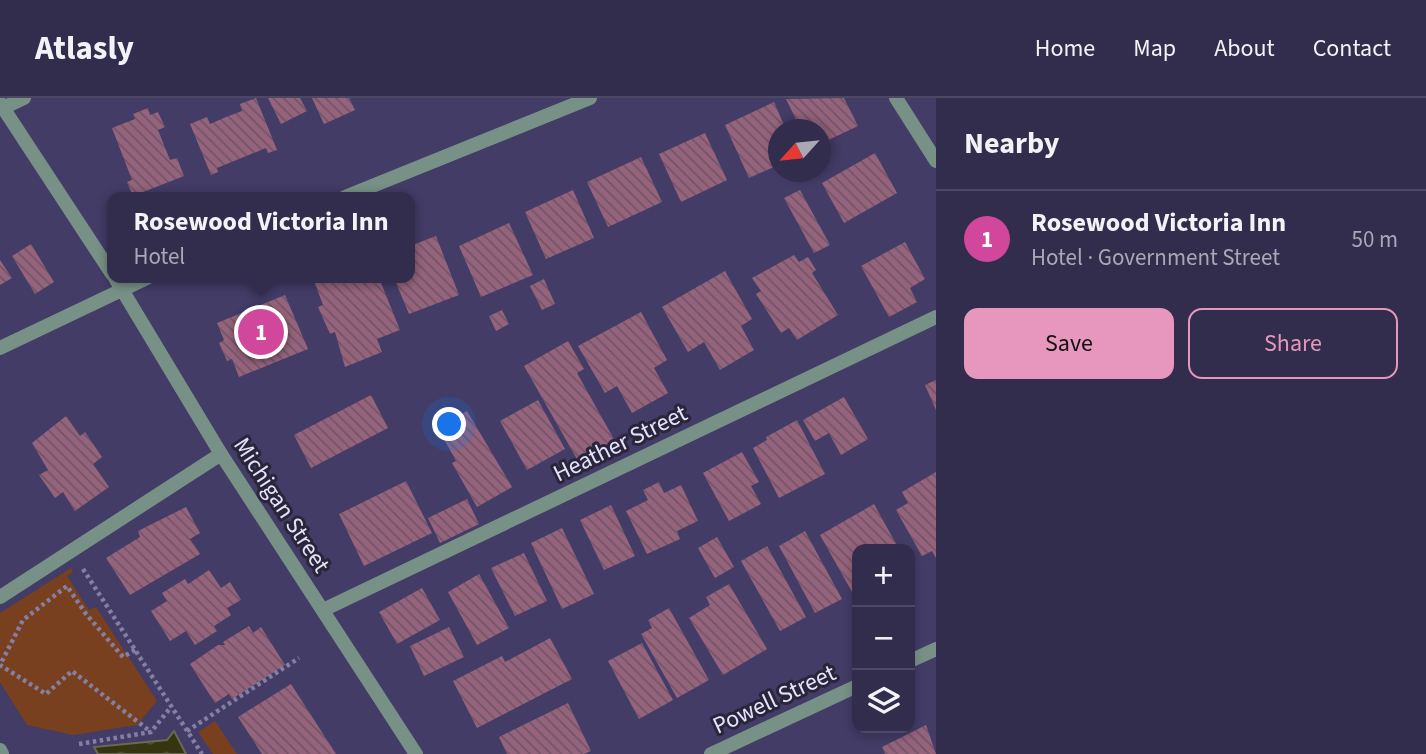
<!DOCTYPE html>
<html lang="en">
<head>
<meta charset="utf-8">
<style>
	body { margin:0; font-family:"Source Sans 3",sans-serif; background:#3d3957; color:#f1f3f6 }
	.controls { position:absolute; right:21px; bottom:21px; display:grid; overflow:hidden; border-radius:14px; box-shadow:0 4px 10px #0003 }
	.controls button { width:63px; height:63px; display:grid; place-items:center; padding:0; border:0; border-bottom:2px solid #4d4965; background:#322d4d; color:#f1f3f6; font:35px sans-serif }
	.compass { position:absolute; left:768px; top:21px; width:63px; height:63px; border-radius:50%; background:#322d4d; box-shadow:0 4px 10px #0003; rotate:243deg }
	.you { position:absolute; left:450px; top:327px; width:24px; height:24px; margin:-18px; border:5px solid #fff; border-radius:50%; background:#1a73e8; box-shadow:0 0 0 10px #1a73e833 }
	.badge { display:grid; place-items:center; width:46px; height:46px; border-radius:50%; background:#e797bd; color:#fff; font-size:23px; font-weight:700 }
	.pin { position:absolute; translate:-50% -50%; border:4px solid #fff; box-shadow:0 2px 7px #0006 }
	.popup { position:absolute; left:107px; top:94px; width:308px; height:91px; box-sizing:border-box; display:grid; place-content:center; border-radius:14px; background:#322d4d; filter:drop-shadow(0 2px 5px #0005); font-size:23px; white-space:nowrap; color:#a8a8b6 }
	.popup b { font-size:26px; color:#f1f3f6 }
	.popup::after { content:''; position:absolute; left:50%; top:100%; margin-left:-14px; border:14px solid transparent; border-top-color:#322d4d }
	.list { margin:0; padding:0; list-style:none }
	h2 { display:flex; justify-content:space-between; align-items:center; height:91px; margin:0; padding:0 28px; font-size:30px }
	h2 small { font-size:23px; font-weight:400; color:#a8a8b6 }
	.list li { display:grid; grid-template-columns:46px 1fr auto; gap:21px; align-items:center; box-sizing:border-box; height:98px; padding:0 28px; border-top:2px solid #4d4965 }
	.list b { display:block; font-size:26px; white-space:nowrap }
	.list p { margin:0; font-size:23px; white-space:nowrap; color:#a8a8b6 }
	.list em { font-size:23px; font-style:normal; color:#a8a8b6 }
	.actions { display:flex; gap:14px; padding:21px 28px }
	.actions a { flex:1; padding:16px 0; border:2px solid #e797bd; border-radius:14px; text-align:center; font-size:24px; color:#e797bd }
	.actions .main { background:#e797bd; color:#111 }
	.icon { flex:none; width:38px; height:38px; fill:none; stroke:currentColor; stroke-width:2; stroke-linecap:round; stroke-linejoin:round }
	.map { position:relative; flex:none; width:936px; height:656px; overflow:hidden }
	header { display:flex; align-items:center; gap:42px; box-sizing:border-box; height:98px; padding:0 35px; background:#322d4d; border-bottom:2px solid #4d4965 }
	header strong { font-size:33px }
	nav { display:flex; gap:38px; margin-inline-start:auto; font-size:24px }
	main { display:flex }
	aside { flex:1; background:#322d4d }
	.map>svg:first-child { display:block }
	.garden { fill:#78401f }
	.water { fill:url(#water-ripples); stroke:#6a6957; stroke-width:2 }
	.building { fill:url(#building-back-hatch) }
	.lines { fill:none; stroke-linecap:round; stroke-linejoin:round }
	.path { stroke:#8480a4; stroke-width:4.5; stroke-dasharray:3.5 3.5; stroke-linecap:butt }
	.service { stroke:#779186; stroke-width:14 }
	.minor { stroke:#779186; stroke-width:14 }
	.tertiary { stroke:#779186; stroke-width:14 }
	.labels { text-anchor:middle; stroke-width:6; stroke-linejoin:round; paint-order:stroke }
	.street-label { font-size:24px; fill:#e4e2fd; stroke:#29263a }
</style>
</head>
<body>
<header>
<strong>Atlasly</strong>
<nav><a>Home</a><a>Map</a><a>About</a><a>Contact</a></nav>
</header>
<main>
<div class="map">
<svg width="936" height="656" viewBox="0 0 936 656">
	<defs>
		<pattern id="water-ripples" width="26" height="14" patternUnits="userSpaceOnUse" patternTransform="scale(1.75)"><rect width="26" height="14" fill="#353510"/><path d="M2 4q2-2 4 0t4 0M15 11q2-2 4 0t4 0" fill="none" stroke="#525234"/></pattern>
		<pattern id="building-back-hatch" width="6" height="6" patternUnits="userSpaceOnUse" patternTransform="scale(1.75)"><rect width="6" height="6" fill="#96637c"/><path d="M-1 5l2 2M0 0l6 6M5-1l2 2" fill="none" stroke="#715566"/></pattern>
	</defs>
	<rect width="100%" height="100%" fill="#423c67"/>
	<g class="garden">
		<polygon points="71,470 73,474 67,478 89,512 96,509 157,603 137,627 73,637 27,627 0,584 0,515"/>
		<polygon points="215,623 237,656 213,656 198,634"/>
	</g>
	<polygon class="water" points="174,633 186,656 98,656 94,649 167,642"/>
	<g class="building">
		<polygon points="256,0 277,52 268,55 266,50 217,70 218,74 211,77 190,26 207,19 210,26 226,19 242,13 240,6"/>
		<polygon points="268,0 300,0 307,13 281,26"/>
		<polygon points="312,0 349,0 355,12 324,26"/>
		<polygon points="844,0 858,28 820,46 820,32 801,32 786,1"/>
		<polygon points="774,4 786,32 778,32 778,67 749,80 725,27"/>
		<polygon points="148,10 150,17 158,14 165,29 158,32 170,62 177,60 184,78 133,98 127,84 132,82 112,30 135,21 133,16"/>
		<polygon points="705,35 727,82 681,104 659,56"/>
		<polygon points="875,55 897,95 844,125 822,85"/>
		<polygon points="641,59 662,104 608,129 587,84"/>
		<polygon points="573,92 594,140 546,161 525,114"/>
		<polygon points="800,92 830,147 814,155 784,100"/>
		<polygon points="509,125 533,177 481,199 459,148"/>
		<polygon points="436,138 459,197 409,216 394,180 410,180 410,148"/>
		<polygon points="905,144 925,181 910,190 917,204 889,219 861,168"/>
		<polygon points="31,146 54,184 35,196 12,158"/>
		<polygon points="794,157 799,164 808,159 816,172 812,175 838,217 797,242 789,230 781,235 756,196 761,193 752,180"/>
		<polygon points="0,162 12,180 0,187"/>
		<polygon points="725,173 752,221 741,228 754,252 720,272 704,244 688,254 662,209"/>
		<polygon points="313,180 379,180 400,232 377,241 382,254 345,269 335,234 330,236 318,209 323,207"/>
		<polygon points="544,181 555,206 542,212 530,188"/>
		<polygon points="285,197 308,251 239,279 232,261 227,263 219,245 224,242 217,225"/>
		<polygon points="502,212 509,226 496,233 489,218"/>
		<polygon points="641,214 667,262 654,270 668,295 632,315 617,288 605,295 578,248"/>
		<polygon points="568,243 584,271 577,275 615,343 578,363 524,268"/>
		<polygon points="936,282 936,312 925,287"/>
		<polygon points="371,297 388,330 311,370 294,337"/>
		<polygon points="844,299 868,341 841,357 829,335 815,343 803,322"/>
		<polygon points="538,302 565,351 527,372 500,323"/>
		<polygon points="467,313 512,389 477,409 452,365 456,363 438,330"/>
		<polygon points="66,318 80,338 85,334 102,359 93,366 109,389 75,413 63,394 55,400 39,377 48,372 32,345"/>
		<polygon points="797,322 825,376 779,400 753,350 767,342 766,339"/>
		<polygon points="742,354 759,384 751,388 761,406 729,423 703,375"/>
		<polygon points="936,374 936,460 932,453 922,458 896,412 908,405 902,394"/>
		<polygon points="406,383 432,435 364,468 339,416"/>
		<polygon points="659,384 664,395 681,387 698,423 677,433 680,441 647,456 626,413 648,402 643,392"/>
		<polygon points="467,401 479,426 440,445 428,420"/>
		<polygon points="874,406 899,451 857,451 857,491 852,494 820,437"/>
		<polygon points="611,407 635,458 604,472 580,422"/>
		<polygon points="186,409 200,435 190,441 200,456 130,497 106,460 140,439 138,433"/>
		<polygon points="562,430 594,496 562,511 531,445"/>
		<polygon points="805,433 842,501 815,515 779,448"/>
		<polygon points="717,439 734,469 715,480 698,450"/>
		<polygon points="767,448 806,519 780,533 741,463"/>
		<polygon points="524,455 547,503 515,518 491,470"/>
		<polygon points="209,472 221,490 230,484 241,502 227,510 231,517 214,528 217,533 195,547 186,533 170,543 151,513 167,503 162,495 185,481 188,486"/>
		<polygon points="479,476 509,530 477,547 448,494"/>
		<polygon points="729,486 767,551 723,577 689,520 710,507 706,499"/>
		<polygon points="422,490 440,522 397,546 379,514"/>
		<polygon points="669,510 709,582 677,600 641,536 652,530 648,522"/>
		<polygon points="249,528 253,535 261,529 285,567 232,601 229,596 215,605 190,566 218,547 225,547 223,544"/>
		<polygon points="449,529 464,559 424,578 410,548"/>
		<polygon points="550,540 572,581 477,630 453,583 502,558 505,564"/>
		<polygon points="642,545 673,602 639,621 608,563"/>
		<polygon points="291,586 336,656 262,656 238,619"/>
		<polygon points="568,605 591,653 584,656 507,656 499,639"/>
		<polygon points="926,627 936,656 885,656 882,649"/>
	</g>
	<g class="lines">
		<g class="path">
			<polyline points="83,471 202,656"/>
			<polyline points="135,552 123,559 86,516 67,488 23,522 0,567 46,596 72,573 151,634"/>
			<polyline points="187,633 299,560"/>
			<polyline points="79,646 151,634 171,609"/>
		</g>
		<g class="service">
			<polyline points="0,499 221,356"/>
			<polyline points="0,652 2,656"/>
		</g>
		<g class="minor">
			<polyline points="896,0 936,63"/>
			<polyline points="0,5 112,176"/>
			<polyline points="3,10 24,0"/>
			<polyline points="115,180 221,356 416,656"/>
			<polyline points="323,512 936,219"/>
			<polyline points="910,563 936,551"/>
			<polyline points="711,656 857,588"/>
		</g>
		<g class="tertiary">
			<polyline points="345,99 590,0"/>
			<polyline points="0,250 147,180"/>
		</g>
	</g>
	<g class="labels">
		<g class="street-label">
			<text transform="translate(620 345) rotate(-26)" y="8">Heather Street</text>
			<text transform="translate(282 407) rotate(57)" y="8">Michigan Street</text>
			<text transform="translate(774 601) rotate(-25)" y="8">Powell Street</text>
		</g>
	</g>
</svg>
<div class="controls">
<button>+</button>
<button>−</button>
<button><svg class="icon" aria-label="layers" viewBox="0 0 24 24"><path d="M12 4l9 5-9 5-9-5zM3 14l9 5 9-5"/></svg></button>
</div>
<svg class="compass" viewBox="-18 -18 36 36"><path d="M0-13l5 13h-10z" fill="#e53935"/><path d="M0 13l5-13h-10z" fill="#a8a8b6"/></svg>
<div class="you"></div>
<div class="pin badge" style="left:261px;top:234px;background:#d1479c">1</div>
<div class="popup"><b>Rosewood Victoria Inn</b>Hotel</div>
</div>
<aside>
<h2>Nearby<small></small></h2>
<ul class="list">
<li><span class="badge" style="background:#d1479c">1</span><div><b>Rosewood Victoria Inn</b><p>Hotel · Government Street</p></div><em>50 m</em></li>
</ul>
<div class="actions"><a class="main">Save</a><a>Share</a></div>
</aside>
</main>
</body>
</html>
